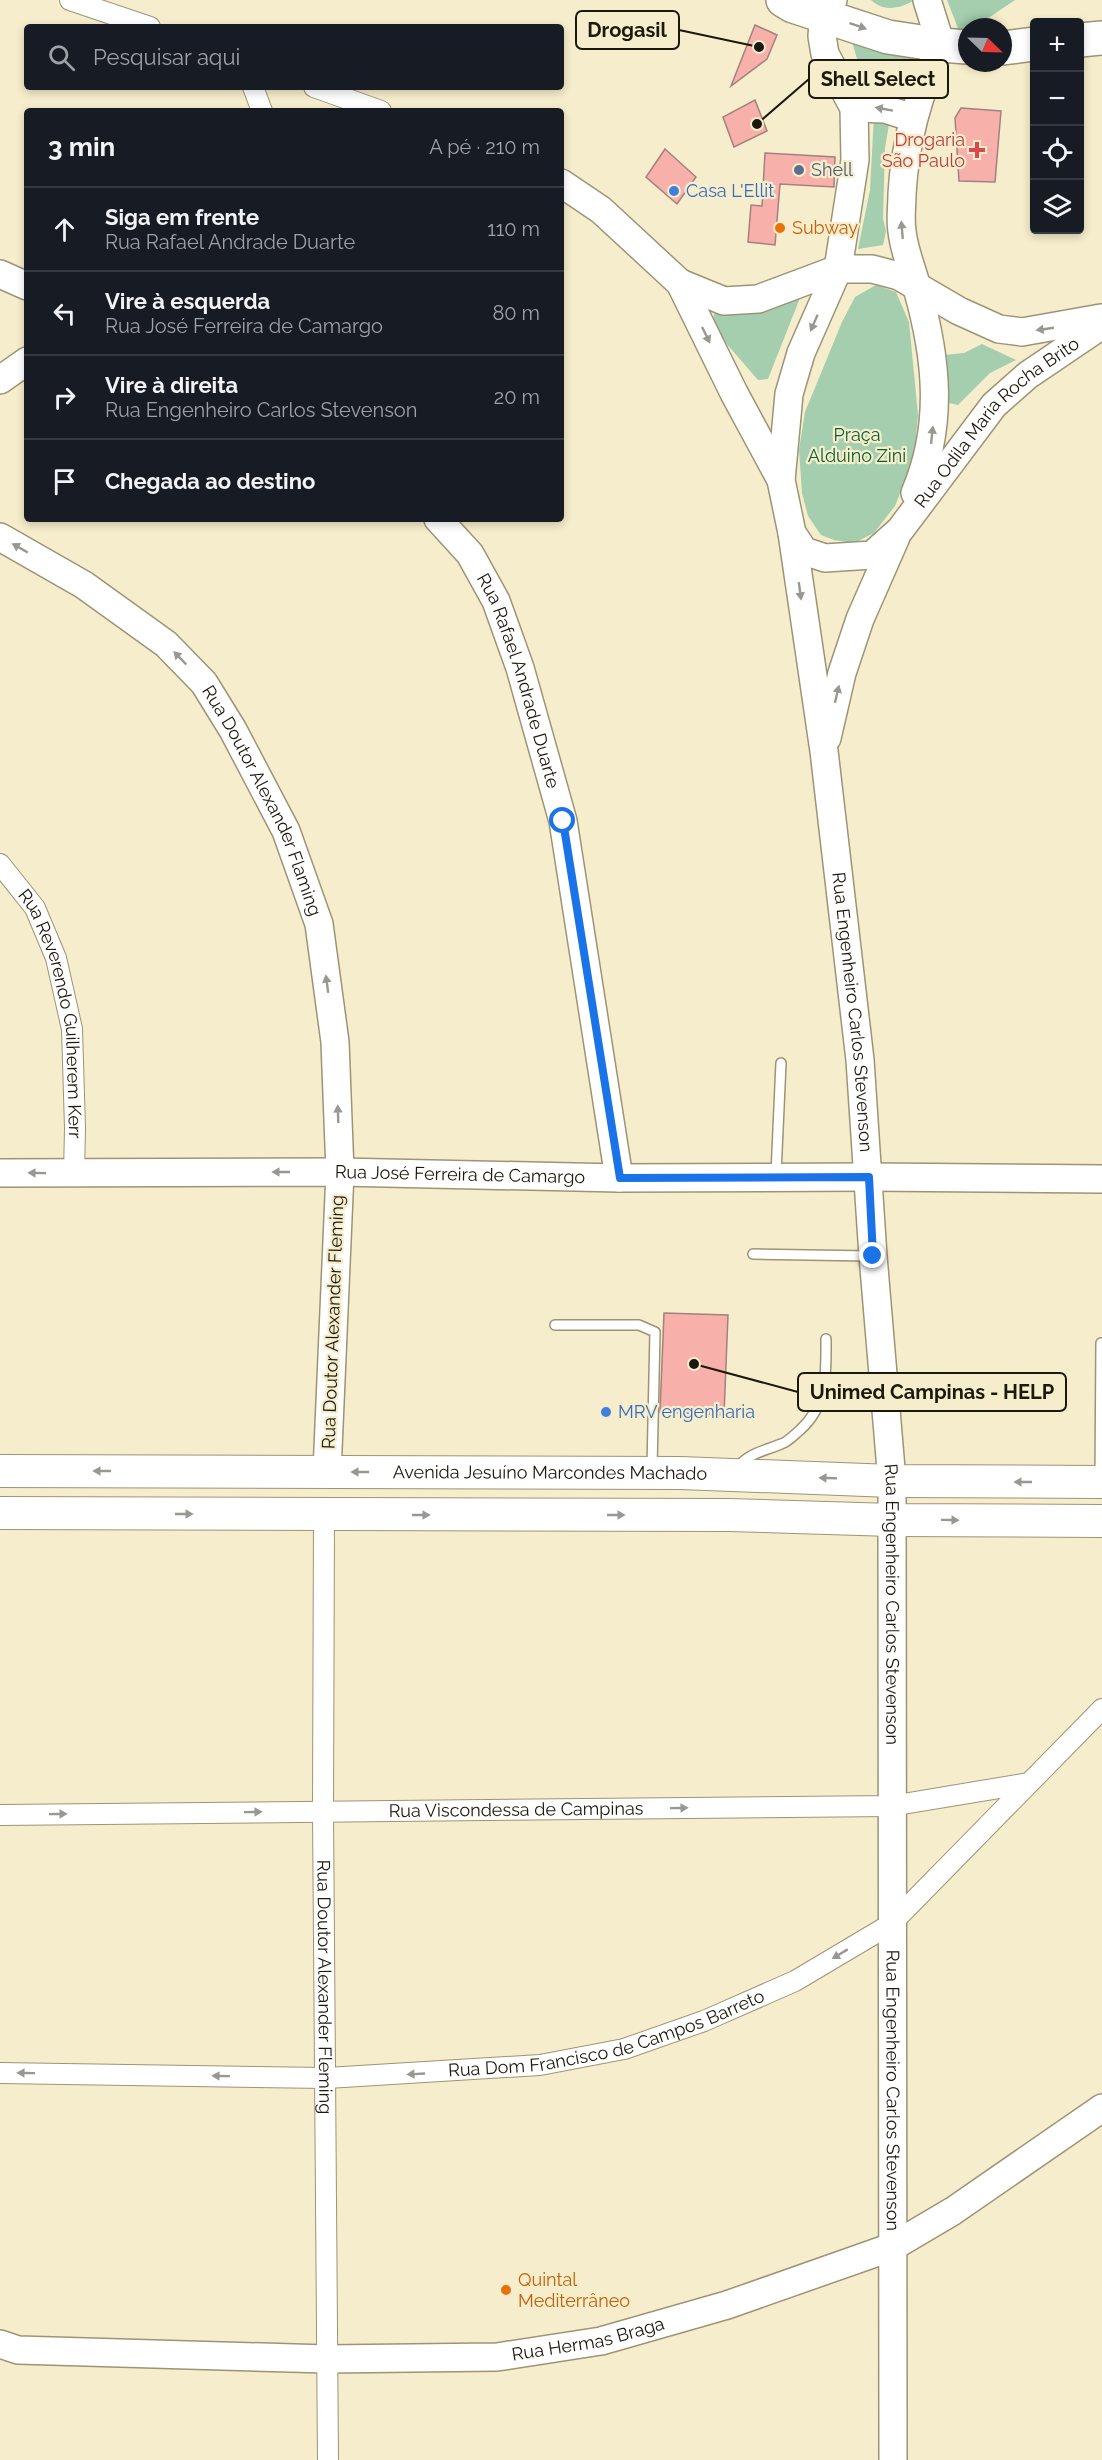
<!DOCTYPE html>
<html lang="pt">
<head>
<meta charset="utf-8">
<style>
	body { margin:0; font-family:Raleway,sans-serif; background:#20242c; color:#f1f3f6 }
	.controls { position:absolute; right:18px; top:18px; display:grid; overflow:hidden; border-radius:6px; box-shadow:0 3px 9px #0003 }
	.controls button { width:54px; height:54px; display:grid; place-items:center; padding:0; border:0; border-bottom:2px solid #363941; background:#171b24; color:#f1f3f6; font:30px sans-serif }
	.compass { position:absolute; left:958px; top:18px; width:54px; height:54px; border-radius:50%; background:#171b24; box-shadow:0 3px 9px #0003; rotate:113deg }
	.stop { position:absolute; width:18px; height:18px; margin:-14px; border:4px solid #1a73e8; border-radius:50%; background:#fff }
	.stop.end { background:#1a73e8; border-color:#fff; box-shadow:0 2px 6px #0008 }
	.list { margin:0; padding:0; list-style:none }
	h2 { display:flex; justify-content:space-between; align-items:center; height:78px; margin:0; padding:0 24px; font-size:26px }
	h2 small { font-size:20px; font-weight:400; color:#9ea1a6 }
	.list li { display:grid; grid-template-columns:39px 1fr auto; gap:18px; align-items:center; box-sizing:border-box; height:84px; padding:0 24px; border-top:2px solid #363941 }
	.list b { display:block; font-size:22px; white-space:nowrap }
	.list p { margin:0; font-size:20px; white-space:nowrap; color:#9ea1a6 }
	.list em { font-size:20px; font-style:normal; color:#9ea1a6 }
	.icon { flex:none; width:33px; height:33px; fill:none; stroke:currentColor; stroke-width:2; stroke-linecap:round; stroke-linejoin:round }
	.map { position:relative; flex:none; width:1102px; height:2460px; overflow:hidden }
	.search { position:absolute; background:#171b24; box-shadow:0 3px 9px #0003; left:24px; top:24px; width:540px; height:66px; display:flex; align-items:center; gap:15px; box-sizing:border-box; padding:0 21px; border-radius:6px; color:#9ea1a6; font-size:22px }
	.panel { position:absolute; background:#171b24; box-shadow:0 3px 9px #0003; left:24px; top:108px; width:540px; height:414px; border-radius:6px }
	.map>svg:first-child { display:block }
	.green { fill:#a4ceae }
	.building { fill:#f7b1aa; stroke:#a4817d; stroke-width:1.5 }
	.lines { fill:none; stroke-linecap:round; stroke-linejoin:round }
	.lane-casing { stroke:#9d9476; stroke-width:12 }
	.street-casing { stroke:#9d9476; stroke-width:22 }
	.secondary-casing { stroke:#9d9476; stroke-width:30 }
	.primary-casing { stroke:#9d9476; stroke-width:34 }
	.highway-casing { stroke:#9d9476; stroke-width:36 }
	.lane { stroke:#fff; stroke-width:9 }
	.street { stroke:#fff; stroke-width:20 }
	.secondary { stroke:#fff; stroke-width:27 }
	.primary { stroke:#fff; stroke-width:32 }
	.highway { stroke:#fff; stroke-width:33 }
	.oneway { fill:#989792 }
	.route { stroke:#1a73e8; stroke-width:8 }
	.health-dot { fill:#e0444e; stroke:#f6edcc; stroke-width:2 }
	.service-dot { fill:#5c6f8a; stroke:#f6edcc; stroke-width:2 }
	.shop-dot { fill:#3f7fe0; stroke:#f6edcc; stroke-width:2 }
	.food-dot { fill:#e8710a; stroke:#f6edcc; stroke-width:2 }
	.labels { text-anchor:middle; stroke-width:4.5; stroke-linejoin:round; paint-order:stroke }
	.health-label { font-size:18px; fill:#be3a42; stroke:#f6edcc; text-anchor:end }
	.service-label { font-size:18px; fill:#4e5e75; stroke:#f6edcc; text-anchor:start }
	.shop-label { font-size:18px; fill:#366cbe; stroke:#f6edcc; text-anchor:start }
	.food-label { font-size:18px; fill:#c56008; stroke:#f6edcc; text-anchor:start }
	.street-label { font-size:18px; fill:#1b180c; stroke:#f6edcc }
	.park-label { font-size:18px; fill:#0c6032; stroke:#f6edcc }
	.leader { fill:none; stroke:#1b180c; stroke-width:2 }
	.callout-dot { fill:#1b180c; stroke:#f6edcc; stroke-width:2 }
	.callout { fill:#f6edcc; stroke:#1b180c; stroke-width:2 }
	.callout-label { font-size:20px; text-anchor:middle; font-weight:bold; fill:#1b180c }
</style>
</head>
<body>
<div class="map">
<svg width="1102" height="2460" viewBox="0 0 1102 2460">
	<rect width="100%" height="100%" fill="#f6edcc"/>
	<g class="green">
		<path d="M871 0H915C900 8 885 13 871 0Z"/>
		<polygon points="947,0 1015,0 975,27 967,27 967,32 961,36"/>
		<polygon points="852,42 923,59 892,106 885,148 883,218 886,231 883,245 858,249 870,190 874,115"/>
		<polygon points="876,285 896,292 909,322 918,415 914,458 895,506 874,533 854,543 834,540 821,535 808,516 802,493 799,450 805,412 842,322 855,297"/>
		<polygon points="797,289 800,298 768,379 758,380 718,334 712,324 714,314 749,311"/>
		<polygon points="982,344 1016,360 990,373 958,405 949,403 944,394 944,355 964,353"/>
	</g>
	<g class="building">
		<polygon points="755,25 777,35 767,59 731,86"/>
		<polygon points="755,100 767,131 734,147 723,117"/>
		<polygon points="961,108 1001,111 995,182 959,181 955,118"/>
		<polygon points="665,149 696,177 677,204 646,177"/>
		<polygon points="765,153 835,157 834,187 780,184 775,245 748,242 751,205 762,206"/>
		<polygon points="664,1313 728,1315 724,1415 660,1412"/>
	</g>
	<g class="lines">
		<g class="lane-casing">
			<g id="lane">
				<polyline points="776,1174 781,1063"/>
				<polyline points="753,1254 870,1256"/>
				<polyline points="555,1325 639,1325 655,1332 652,1468"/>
				<path d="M736 1468C753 1451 762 1452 781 1444 788 1442 794 1435 800 1430 828 1405 826 1374 826 1339"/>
				<polyline points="1100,1479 1101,1343"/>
			</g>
		</g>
		<g class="street-casing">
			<g id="street">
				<polyline points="70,0 150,27"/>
				<polyline points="253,87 262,111"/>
				<polyline points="314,87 381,111"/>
				<path id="s1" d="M0 864 35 908 56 958 72 1029 75 1128 74 1174"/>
				<path id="s2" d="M324 1515 323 1812 328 2460"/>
				<path id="s3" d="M0 1815 891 1806 1029 1783"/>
				<path id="s4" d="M0 2073 327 2078 540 2065 624 2049 704 2021 795 1981 891 1924 1102 1709"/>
			</g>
		</g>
		<g class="secondary-casing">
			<g id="secondary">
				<path id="s5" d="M833 0 824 14 822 36 825 54 854 108 855 160 838 269 801 353 789 394 781 480 792 533 804 551 825 558 872 555 900 530 994 405 1028 375 1102 325"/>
				<polyline points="854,108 885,109 913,118"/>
				<polyline points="561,183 601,210 680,283 734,393 781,480"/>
				<polyline points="0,274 27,286"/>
				<polyline points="680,283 724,301 758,299 838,269 872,269 899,276 959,311 999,329 1022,332 1101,318"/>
				<polyline points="0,380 27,361"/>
				<path d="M915 493C944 425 937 358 917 288 912 268 904 251 902 231 900 219 902 206 902 194 905 141 918 93 941 45L927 0"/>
				<path id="s6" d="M438 519 470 554 496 601 520 668 563 821 619 1178"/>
				<path id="s7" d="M792 533 824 751 860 1060 873 1256 892 1481 893 2460"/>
				<path id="s8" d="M0 537 84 585 166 644 204 683 233 730 286 831 319 924 335 1042 340 1172 327 1472"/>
				<polyline points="827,738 842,673 860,619 896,537"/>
				<path id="s9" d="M0 1173 340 1172 619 1178 869 1177 1102 1179"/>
				<path id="s10" d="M0 2344 18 2350 327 2359 497 2357 601 2341 727 2305 892 2247 953 2211 1102 2108"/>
			</g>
		</g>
		<g class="primary-casing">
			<g id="primary">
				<path id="s11" d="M0 1471 680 1473 892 1481 1102 1482"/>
				<polyline points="0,1513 729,1515 892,1520 1102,1521"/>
			</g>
		</g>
		<g class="highway-casing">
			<g id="highway">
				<polyline points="783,0 793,6 888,37 941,45 967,47"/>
				<polyline points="1080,40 1102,38"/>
				<polyline points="1003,48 1034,44"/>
			</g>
		</g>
		<use href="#lane" class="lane"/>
		<use href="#street" class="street"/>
		<use href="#secondary" class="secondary"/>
		<use href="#primary" class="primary"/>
		<use href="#highway" class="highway"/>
	</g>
	<defs><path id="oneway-solid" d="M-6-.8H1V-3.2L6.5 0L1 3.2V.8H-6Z" transform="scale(1.5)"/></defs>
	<g class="oneway">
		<use href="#oneway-solid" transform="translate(858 26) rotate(19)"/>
		<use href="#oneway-solid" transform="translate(884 109) rotate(-170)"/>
		<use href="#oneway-solid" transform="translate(902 230) rotate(-95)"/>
		<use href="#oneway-solid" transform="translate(814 323) rotate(114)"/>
		<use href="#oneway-solid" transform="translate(1045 329) rotate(172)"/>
		<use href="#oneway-solid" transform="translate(706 335) rotate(64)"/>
		<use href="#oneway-solid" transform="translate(932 435) rotate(-84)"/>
		<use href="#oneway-solid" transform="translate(20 548) rotate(-150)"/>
		<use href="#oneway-solid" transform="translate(800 591) rotate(82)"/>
		<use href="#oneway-solid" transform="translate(180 658) rotate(-134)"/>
		<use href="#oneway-solid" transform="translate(837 694) rotate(-77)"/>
		<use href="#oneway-solid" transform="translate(327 984) rotate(-98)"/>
		<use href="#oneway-solid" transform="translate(338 1114) rotate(-92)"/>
		<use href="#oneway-solid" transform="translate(281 1172) rotate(180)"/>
		<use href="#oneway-solid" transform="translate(37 1173) rotate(-179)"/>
		<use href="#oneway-solid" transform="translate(102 1471) rotate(-180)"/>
		<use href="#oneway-solid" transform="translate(360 1472) rotate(-180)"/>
		<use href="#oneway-solid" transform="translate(828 1478) rotate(-178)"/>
		<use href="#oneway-solid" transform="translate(1023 1482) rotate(-180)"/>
		<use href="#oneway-solid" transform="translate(184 1514)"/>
		<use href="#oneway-solid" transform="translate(421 1515)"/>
		<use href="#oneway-solid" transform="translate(616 1515)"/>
		<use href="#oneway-solid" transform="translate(950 1520) rotate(1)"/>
		<use href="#oneway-solid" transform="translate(679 1808) rotate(-1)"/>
		<use href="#oneway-solid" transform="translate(253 1812) rotate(-1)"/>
		<use href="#oneway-solid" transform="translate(58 1814) rotate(-1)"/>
		<use href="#oneway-solid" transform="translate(840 1954) rotate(149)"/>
		<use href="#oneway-solid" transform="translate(26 2073) rotate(-179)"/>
		<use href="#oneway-solid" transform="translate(416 2074) rotate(177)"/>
		<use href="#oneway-solid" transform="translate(221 2076) rotate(-179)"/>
	</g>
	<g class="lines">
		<polyline class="route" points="563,821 620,1178 869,1177 873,1256"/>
	</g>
	<path class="health-dot" d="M974 141h6v6h6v6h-6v6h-6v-6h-6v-6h6z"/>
	<circle class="service-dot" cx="799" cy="170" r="6"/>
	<g class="shop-dot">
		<circle cx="674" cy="191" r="6"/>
		<circle cx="606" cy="1412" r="6"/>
	</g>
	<g class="food-dot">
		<circle cx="780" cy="228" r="6"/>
		<circle cx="506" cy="2290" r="6"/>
	</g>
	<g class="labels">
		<g class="health-label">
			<text x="965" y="146">Drogaria<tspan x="965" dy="21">São Paulo</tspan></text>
		</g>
		<g class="service-label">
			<text x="811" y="176">Shell</text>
		</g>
		<g class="shop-label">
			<text x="686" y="197">Casa L'Ellit</text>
			<text x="618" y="1418">MRV engenharia</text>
		</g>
		<g class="food-label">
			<text x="792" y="234">Subway</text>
			<text x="518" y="2286">Quintal<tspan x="518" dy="21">Mediterrâneo</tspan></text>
		</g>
		<g class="street-label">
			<text dy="6" stroke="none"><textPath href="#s5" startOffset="830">Rua Odila Maria Rocha Brito</textPath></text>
			<text dy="6" stroke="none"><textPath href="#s6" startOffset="184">Rua Rafael Andrade Duarte</textPath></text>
			<text dy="6" stroke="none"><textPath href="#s8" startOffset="384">Rua Doutor Alexander Flaming</textPath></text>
			<text dy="6" stroke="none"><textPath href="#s7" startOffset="483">Rua Engenheiro Carlos Stevenson</textPath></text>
			<text dy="6" stroke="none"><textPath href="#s1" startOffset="164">Rua Reverendo Guilherem Kerr</textPath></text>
			<text dy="6" stroke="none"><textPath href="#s9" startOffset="460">Rua José Ferreira de Camargo</textPath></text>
			<text transform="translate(333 1322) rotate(-88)" y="6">Rua Doutor Alexander Fleming</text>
			<text dy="6" stroke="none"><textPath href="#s11" startOffset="550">Avenida Jesuíno Marcondes Machado</textPath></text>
			<text dy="6" stroke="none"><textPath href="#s7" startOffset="1077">Rua Engenheiro Carlos Stevenson</textPath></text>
			<text dy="6" stroke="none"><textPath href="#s3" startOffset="516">Rua Viscondessa de Campinas</textPath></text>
			<text dy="6" stroke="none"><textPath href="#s2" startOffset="472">Rua Doutor Alexander Fleming</textPath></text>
			<text dy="6" stroke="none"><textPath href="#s4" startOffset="612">Rua Dom Francisco de Campos Barreto</textPath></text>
			<text dy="6" stroke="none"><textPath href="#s7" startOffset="1563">Rua Engenheiro Carlos Stevenson</textPath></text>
			<text dy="6" stroke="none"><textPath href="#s10" startOffset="591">Rua Hermas Braga</textPath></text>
		</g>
		<g class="park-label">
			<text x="857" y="441">Praça<tspan x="857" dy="21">Alduino Zini</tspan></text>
		</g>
	</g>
	<path class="leader" d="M759 47L679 30M757 124L809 79M694 1364L798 1392"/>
	<g class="callout-dot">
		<circle cx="759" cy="47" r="6"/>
		<circle cx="757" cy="124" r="6"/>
		<circle cx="694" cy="1364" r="6"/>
	</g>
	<g class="callout">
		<rect x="576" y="11" width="103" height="38" rx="6"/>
		<rect x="809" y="60" width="139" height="38" rx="6"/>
		<rect x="798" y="1373" width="268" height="38" rx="6"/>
	</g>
	<g class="callout-label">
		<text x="627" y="37">Drogasil</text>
		<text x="878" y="86">Shell Select</text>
		<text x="932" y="1399">Unimed Campinas - HELP</text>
	</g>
</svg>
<div class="controls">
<button>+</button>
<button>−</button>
<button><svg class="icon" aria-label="locate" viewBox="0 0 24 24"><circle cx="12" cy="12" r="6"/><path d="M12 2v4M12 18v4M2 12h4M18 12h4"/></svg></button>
<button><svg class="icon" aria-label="layers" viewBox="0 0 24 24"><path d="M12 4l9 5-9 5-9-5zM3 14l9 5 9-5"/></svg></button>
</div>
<svg class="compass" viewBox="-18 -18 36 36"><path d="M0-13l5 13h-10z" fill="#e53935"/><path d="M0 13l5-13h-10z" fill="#9ea1a6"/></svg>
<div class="stop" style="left:563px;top:821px"></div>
<div class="stop end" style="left:873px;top:1256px"></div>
<div class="search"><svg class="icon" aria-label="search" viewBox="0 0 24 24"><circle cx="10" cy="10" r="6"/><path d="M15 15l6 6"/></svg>Pesquisar aqui</div>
<section class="panel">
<h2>3 min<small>A pé · 210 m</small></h2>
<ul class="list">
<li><svg class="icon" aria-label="ahead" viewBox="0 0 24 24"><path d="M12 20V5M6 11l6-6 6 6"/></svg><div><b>Siga em frente</b><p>Rua Rafael Andrade Duarte</p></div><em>110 m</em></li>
<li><svg class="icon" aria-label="left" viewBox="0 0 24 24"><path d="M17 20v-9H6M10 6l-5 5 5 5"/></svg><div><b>Vire à esquerda</b><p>Rua José Ferreira de Camargo</p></div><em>80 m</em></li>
<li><svg class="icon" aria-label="right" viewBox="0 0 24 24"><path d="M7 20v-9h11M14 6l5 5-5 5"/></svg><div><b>Vire à direita</b><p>Rua Engenheiro Carlos Stevenson</p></div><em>20 m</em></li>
<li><svg class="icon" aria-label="arrive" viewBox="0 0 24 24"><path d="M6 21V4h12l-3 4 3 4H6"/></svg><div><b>Chegada ao destino</b></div></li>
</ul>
</section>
</div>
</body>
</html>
